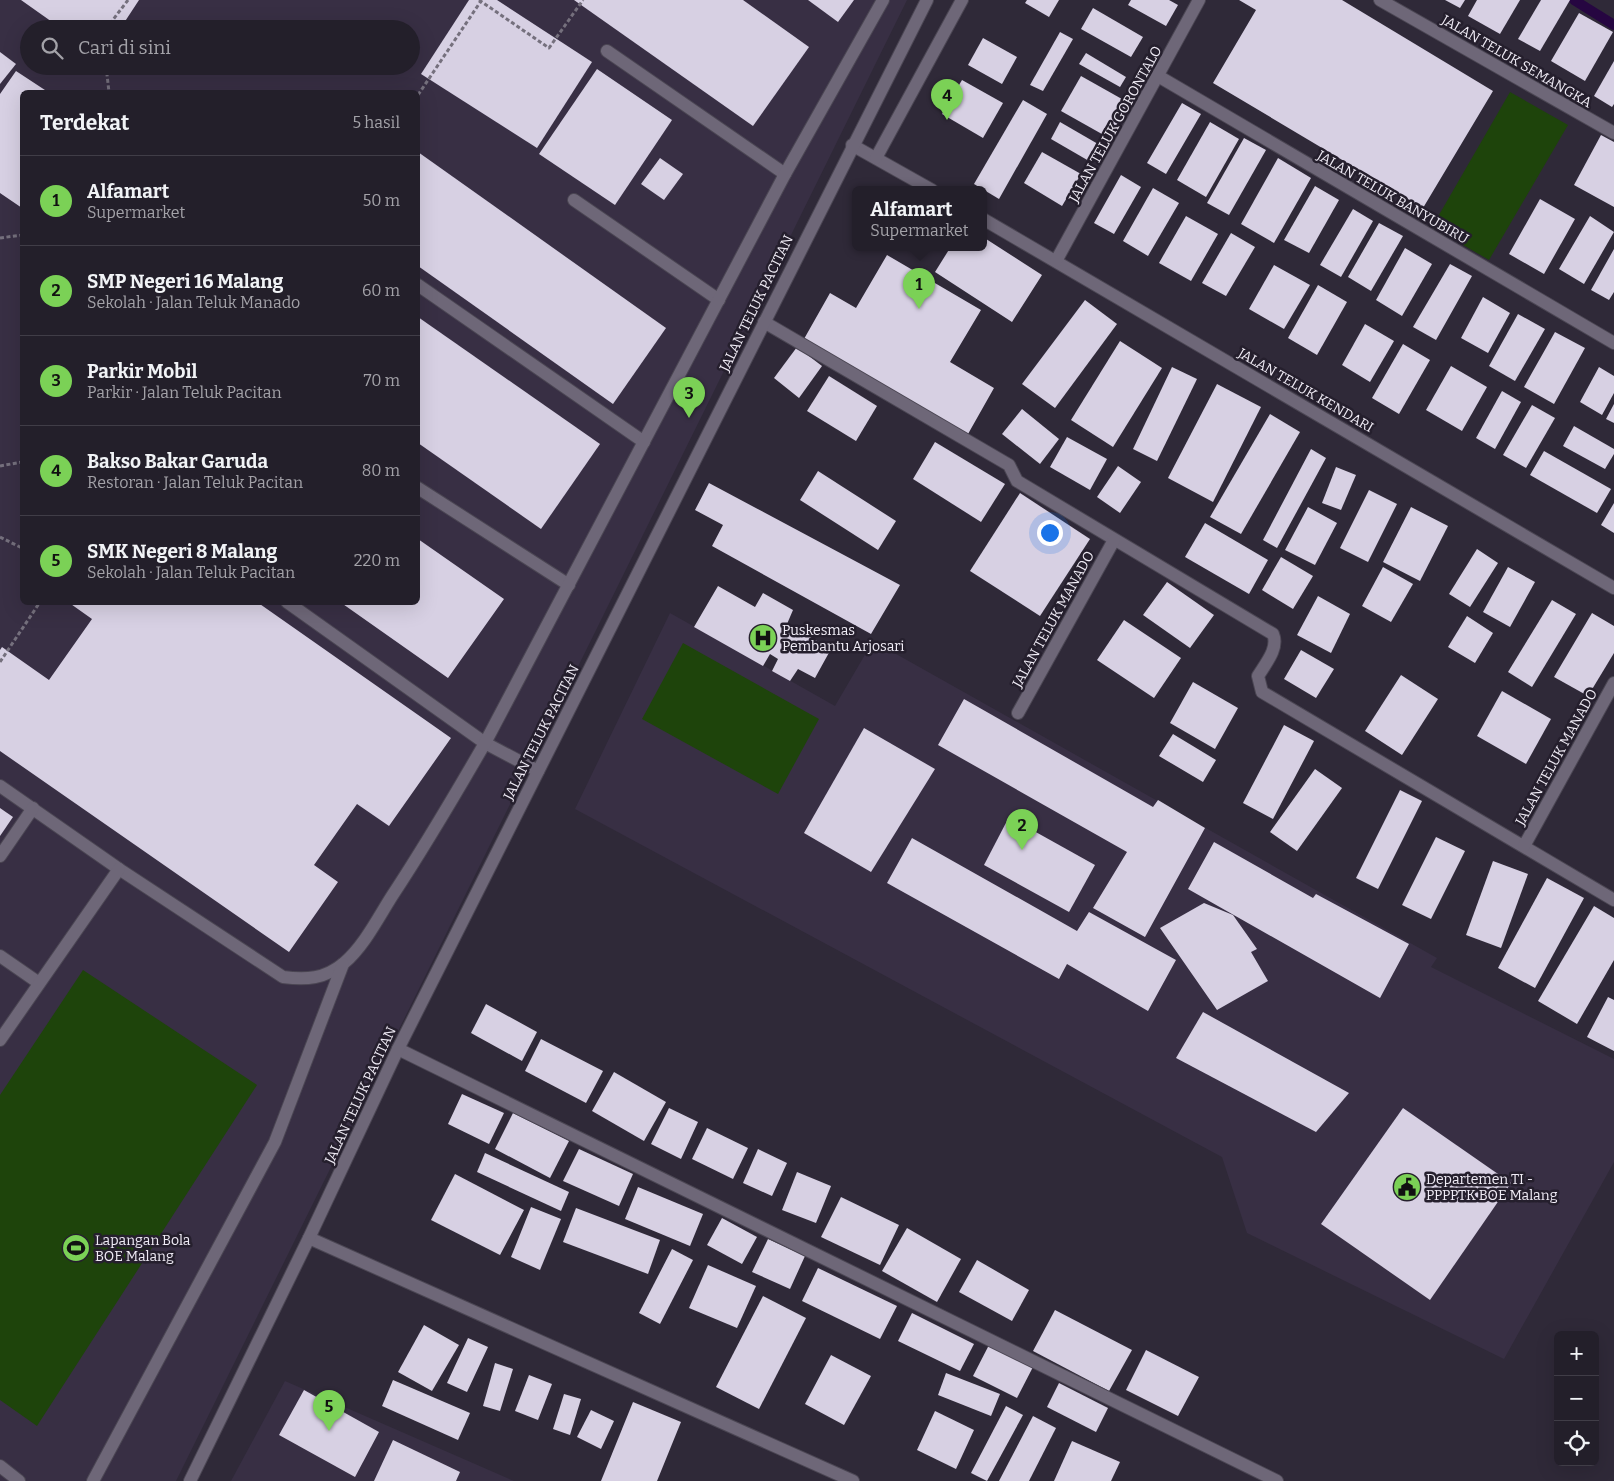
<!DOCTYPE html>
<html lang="id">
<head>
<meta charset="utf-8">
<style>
	body { margin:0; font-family:Bitter,serif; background:#2b2732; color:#f1f3f6 }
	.controls { position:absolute; right:15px; bottom:15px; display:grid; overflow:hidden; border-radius:8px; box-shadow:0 5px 20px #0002 }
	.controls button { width:45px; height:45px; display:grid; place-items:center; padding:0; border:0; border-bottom:1px solid #403d47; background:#231f2a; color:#f1f3f6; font:25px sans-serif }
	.you { position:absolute; left:1049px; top:532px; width:18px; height:18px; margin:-12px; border:4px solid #fff; border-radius:50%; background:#1a73e8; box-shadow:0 0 0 8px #1a73e833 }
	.badge { display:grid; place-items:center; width:32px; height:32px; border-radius:50%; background:#7bd156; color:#111; font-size:16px; font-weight:700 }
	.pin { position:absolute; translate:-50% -41px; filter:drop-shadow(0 1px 2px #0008) }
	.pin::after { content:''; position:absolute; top:26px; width:18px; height:15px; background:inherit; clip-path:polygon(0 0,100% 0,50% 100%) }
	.popup { position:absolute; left:852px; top:186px; width:135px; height:65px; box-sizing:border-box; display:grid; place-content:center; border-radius:8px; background:#231f2a; filter:drop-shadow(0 1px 4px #0005); font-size:16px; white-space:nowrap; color:#a3a2a8 }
	.popup b { font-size:19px; color:#f1f3f6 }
	.popup::after { content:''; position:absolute; left:50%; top:100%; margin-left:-10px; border:10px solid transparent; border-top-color:#231f2a }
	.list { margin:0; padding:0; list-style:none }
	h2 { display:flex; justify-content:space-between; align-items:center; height:65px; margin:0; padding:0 20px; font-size:21px }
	h2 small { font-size:16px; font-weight:400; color:#a3a2a8 }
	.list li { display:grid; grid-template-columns:32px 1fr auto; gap:15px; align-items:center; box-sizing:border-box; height:90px; padding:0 20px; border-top:1px solid #403d47 }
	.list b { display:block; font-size:19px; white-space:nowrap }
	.list p { margin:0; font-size:16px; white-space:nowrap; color:#a3a2a8 }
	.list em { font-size:16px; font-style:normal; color:#a3a2a8 }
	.icon { flex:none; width:28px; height:28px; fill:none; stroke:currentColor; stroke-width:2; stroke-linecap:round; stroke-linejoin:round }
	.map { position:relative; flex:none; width:1614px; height:1481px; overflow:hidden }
	.search { position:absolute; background:#231f2a; box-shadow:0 5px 20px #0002; left:20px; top:20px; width:400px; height:55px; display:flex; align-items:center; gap:12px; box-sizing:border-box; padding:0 18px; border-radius:28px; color:#a3a2a8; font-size:19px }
	.panel { position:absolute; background:#231f2a; box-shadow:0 5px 20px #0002; left:20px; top:90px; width:400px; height:515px; border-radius:8px }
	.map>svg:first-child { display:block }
	.built { fill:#382f44; fill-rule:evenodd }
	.green { fill:#1e440b }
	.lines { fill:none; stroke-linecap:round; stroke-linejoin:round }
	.stream { stroke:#260641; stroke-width:10 }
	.building { fill:#d7d0e3 }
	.minor-casing { stroke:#4b4653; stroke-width:14 }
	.path { stroke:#75707d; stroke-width:3; stroke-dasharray:4 2.5; stroke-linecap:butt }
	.minor { stroke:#6e6778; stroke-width:12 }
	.labels { text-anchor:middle; stroke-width:5; stroke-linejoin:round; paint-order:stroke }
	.street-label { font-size:14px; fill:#f0ecf6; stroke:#251f2d }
	.poi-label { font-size:14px; fill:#f0ecf6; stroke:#251f2d; text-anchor:start }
</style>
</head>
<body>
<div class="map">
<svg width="1614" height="1481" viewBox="0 0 1614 1481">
	<rect width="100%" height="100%" fill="#2f2938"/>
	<g class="built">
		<path d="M0 0H907L176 1481H0ZM29 29H411V66H29ZM22 92H418V602H22Z"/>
		<polygon points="670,613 835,706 873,641 1437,958 1431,967 1614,1059 1614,1162 1504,1359 1247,1233 1222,1157 575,809"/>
		<polygon points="285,1381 514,1481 231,1481"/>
	</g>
	<g class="green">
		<polygon points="1510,92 1568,125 1489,260 1432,227"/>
		<polygon points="683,643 819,719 778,794 642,719"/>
		<polygon points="83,970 257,1085 37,1426 0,1400 0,1095"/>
	</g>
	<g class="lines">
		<polyline class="stream" points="1574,0 1614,25"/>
	</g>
	<g class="building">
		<polygon points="21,0 139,0 120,29 62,29"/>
		<polygon points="469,0 497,0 592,62 537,148 421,74"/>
		<polygon points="574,0 743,0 809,47 753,126"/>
		<polygon points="808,0 854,0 838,22"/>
		<polygon points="1027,0 1059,0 1049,17 1025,3"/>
		<polygon points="1131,0 1169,0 1178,5 1166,26 1128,5"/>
		<polygon points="1239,0 1342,0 1493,91 1423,208 1213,83 1256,10"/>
		<polygon points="1445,0 1465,0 1460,8"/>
		<polygon points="1477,0 1520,0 1500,34 1468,16"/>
		<polygon points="1541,0 1570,0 1540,51 1518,39"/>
		<polygon points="1093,8 1143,37 1131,57 1081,29"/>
		<polygon points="1579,13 1613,32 1585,81 1551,61"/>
		<polygon points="1060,32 1073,39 1043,91 1030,85"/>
		<polygon points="983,38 1017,57 1002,84 968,65"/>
		<polygon points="0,52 16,64 0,84"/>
		<polygon points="1086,53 1126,77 1120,87 1079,64"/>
		<polygon points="1614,61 1614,104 1612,107 1594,96"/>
		<polygon points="597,69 672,120 615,205 539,154"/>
		<polygon points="16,71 48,92 22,92 22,208 0,193 0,94"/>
		<polygon points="1081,76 1129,103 1109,138 1061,111"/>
		<polygon points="962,80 1003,103 983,138 942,114"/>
		<polygon points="1023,100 1047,114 999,199 974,184"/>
		<polygon points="1182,103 1201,114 1166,174 1147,163"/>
		<polygon points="1060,122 1098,144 1089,161 1051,139"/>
		<polygon points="1210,122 1239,139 1206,197 1177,180"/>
		<polygon points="1601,135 1614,142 1614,207 1574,185"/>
		<polygon points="1244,138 1266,150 1229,215 1207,203"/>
		<polygon points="418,152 666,328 613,404 418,266"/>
		<polygon points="1042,152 1081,174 1062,206 1024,183"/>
		<polygon points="660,158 683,174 664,200 641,184"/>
		<polygon points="1278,158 1311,178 1274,243 1241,224"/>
		<polygon points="1121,175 1141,187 1114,234 1094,223"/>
		<polygon points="1315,186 1339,200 1309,253 1284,240"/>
		<polygon points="1153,188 1179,203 1148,256 1123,241"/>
		<polygon points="1540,199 1575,219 1544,274 1509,254"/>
		<polygon points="1353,209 1373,221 1341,277 1320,265"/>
		<polygon points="1186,216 1218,234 1191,281 1159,263"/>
		<polygon points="1590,216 1614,232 1584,284 1559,269"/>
		<polygon points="1379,223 1403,236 1371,291 1348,277"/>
		<polygon points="1231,233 1255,247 1226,296 1202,283"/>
		<polygon points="983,237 1042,275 1012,322 935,272 950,248 983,248"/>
		<polygon points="1405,248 1432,264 1402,316 1376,300"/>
		<polygon points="1614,249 1614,292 1609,300 1591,290"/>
		<polygon points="887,255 981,310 950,362 994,388 968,434 804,339 830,293 856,308"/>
		<polygon points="1450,264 1472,276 1436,340 1413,327"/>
		<polygon points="1274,265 1310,285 1284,329 1249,309"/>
		<polygon points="1318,285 1347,302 1317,355 1288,338"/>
		<polygon points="1483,297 1510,313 1488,353 1461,338"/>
		<polygon points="1085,300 1117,324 1055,408 1022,384"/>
		<polygon points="1518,314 1545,329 1515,381 1489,366"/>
		<polygon points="418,317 600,444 541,529 418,443"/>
		<polygon points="1365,324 1394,341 1370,382 1342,365"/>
		<polygon points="1555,332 1585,348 1554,404 1524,387"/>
		<polygon points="1120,341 1162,368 1113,447 1071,420"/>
		<polygon points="1403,344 1430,360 1399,414 1372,398"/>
		<polygon points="797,347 822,366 799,398 774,378"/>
		<polygon points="1451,366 1487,387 1462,431 1426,410"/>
		<polygon points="1172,367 1197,379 1157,461 1133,449"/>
		<polygon points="1599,367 1614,376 1614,393 1602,415 1580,402"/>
		<polygon points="829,376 877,406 856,441 807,411"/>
		<polygon points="1217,384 1261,407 1213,502 1168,478"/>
		<polygon points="1502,391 1521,402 1495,449 1476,438"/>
		<polygon points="1614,404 1614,423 1606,419"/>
		<polygon points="1532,405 1555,418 1526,468 1503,455"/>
		<polygon points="1022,409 1059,439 1040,464 1002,434"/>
		<polygon points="1270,414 1300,432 1241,534 1210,517"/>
		<polygon points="1574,426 1614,449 1614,454 1605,469 1563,446"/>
		<polygon points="1067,437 1107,459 1090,490 1050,467"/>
		<polygon points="935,442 1005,484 981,522 913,479"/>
		<polygon points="1311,449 1326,458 1277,548 1263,540"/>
		<polygon points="1544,451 1611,489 1597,513 1530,475"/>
		<polygon points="1118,466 1141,482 1120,513 1097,497"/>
		<polygon points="1336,467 1356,475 1341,510 1322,503"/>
		<polygon points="818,471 896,521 878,550 800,500"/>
		<polygon points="709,483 900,585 871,634 712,546 723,525 695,510"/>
		<polygon points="1369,490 1397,504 1368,562 1340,548"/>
		<polygon points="1020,493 1090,539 1040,616 970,571"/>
		<polygon points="1614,503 1614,533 1601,525"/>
		<polygon points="1308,507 1337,523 1315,565 1285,550"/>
		<polygon points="1411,507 1448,526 1420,581 1383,562"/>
		<polygon points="1205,523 1268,560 1249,594 1185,557"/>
		<polygon points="418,539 504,599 448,678 340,602 418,602"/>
		<polygon points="1477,549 1498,563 1470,607 1449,594"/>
		<polygon points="1281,557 1313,576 1293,609 1262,590"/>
		<polygon points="1383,567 1413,584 1391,622 1362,606"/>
		<polygon points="1508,567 1535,582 1510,627 1483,612"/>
		<polygon points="1167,582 1214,615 1190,648 1143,615"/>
		<polygon points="718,586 755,607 763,593 793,610 787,624 831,649 815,678 798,669 790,681 772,671 778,659 770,654 763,666 694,627"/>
		<polygon points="1318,596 1350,614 1331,653 1297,635"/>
		<polygon points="1552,600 1576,614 1532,687 1508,672"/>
		<polygon points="68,602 257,602 451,738 389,826 357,804 314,865 338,882 289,952 0,751 0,650 2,647 49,680 92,619"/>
		<polygon points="1592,613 1614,626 1614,653 1588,696 1554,677"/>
		<polygon points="1467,616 1493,633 1475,663 1448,647"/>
		<polygon points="1124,620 1181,658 1154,698 1097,660"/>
		<polygon points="1301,650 1334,669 1316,698 1284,679"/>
		<polygon points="1401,675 1438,699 1402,755 1365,731"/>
		<polygon points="1193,682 1238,708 1215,749 1170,723"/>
		<polygon points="1502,691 1551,719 1526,764 1477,736"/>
		<polygon points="964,699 1153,807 1158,800 1205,828 1145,937 1093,908 1127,852 938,745"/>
		<polygon points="1284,725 1314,741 1273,819 1243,803"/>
		<polygon points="864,728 935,769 871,872 804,833"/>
		<polygon points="1173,734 1216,760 1203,782 1159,756"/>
		<polygon points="1315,769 1342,788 1297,851 1270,832"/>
		<polygon points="1400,790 1422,801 1378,889 1356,878"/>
		<polygon points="0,808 13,817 0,836"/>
		<polygon points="1009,817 1095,865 1069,912 984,865"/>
		<polygon points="1436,837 1465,851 1431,919 1402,905"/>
		<polygon points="912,838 1077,931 1089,912 1176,960 1148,1011 1067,964 1059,979 887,883"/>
		<polygon points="1214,842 1313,898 1316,894 1409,944 1380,998 1188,889"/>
		<polygon points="1493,861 1528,874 1501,948 1466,935"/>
		<polygon points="1547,878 1584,898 1535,988 1498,968"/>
		<polygon points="1204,903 1233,915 1257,949 1251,952 1268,981 1217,1010 1160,928"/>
		<polygon points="1594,906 1614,918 1614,960 1577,1024 1538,1001"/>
		<polygon points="1608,997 1614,1000 1614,1051 1587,1037"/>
		<polygon points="486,1004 537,1032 522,1061 471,1033"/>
		<polygon points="1203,1012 1349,1093 1316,1132 1176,1058"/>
		<polygon points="541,1039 603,1071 586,1103 525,1071"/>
		<polygon points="614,1072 666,1102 644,1141 592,1111"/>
		<polygon points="462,1094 504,1113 489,1144 448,1124"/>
		<polygon points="669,1108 698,1122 681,1159 651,1144"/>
		<polygon points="1403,1108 1511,1183 1430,1300 1321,1224"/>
		<polygon points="513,1113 569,1141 550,1178 495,1149"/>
		<polygon points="707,1128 748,1148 733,1179 692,1159"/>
		<polygon points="579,1149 633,1174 619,1206 563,1181"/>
		<polygon points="758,1149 787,1163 772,1196 743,1183"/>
		<polygon points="485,1153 569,1192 561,1211 477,1172"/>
		<polygon points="797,1172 831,1186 816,1223 782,1210"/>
		<polygon points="455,1174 524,1210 500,1255 431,1220"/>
		<polygon points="638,1187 703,1214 690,1246 625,1219"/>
		<polygon points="841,1197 899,1225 880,1265 821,1237"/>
		<polygon points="531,1207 561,1219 540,1270 511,1257"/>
		<polygon points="576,1208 660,1240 648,1274 563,1242"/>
		<polygon points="722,1218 757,1237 742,1264 707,1245"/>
		<polygon points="907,1228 961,1259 937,1302 882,1271"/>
		<polygon points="768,1239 805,1256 790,1289 752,1272"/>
		<polygon points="672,1249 693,1260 660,1324 639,1313"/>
		<polygon points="977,1260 1029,1290 1012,1321 959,1292"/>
		<polygon points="708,1265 756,1286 737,1328 689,1308"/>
		<polygon points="818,1268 897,1306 880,1339 802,1301"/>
		<polygon points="763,1296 806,1318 759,1409 716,1387"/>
		<polygon points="1055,1310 1132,1350 1109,1391 1033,1351"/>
		<polygon points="912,1313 974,1344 960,1371 898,1341"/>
		<polygon points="424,1325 459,1345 432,1391 398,1372"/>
		<polygon points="468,1338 488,1347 467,1392 447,1383"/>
		<polygon points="990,1343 1034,1365 1017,1398 973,1376"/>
		<polygon points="1146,1350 1199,1377 1178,1416 1126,1390"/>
		<polygon points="831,1355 871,1376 844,1425 805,1404"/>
		<polygon points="495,1363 513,1369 500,1411 483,1406"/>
		<polygon points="946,1373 1000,1394 991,1416 938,1395"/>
		<polygon points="529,1375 552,1384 538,1420 515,1411"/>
		<polygon points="393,1380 470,1413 458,1440 382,1406"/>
		<polygon points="1059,1383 1108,1408 1096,1432 1047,1407"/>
		<polygon points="304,1390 379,1432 355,1477 279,1435"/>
		<polygon points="564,1394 581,1399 570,1435 553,1429"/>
		<polygon points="633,1402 681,1422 657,1481 601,1481"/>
		<polygon points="1006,1406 1023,1415 987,1481 971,1473"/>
		<polygon points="591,1410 614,1421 601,1449 577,1437"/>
		<polygon points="935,1411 974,1430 956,1469 917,1450"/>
		<polygon points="1033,1416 1056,1428 1029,1481 999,1481"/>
		<polygon points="393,1440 460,1472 456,1481 374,1481"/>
		<polygon points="1072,1441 1120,1462 1111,1481 1054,1481"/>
	</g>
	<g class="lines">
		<g class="minor-casing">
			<g id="minor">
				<polyline points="1380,0 1614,133"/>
				<polyline points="607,51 785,174"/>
				<polyline points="1158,76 1614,343"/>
				<polyline points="852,145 932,190"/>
				<polyline points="876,158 962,0"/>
				<polyline points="574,200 719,300"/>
				<polyline points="983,219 1614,588"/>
				<polyline points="1056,261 1199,0"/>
				<polyline points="418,285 644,442"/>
				<path d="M764 322 1009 465 1017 481 1273 634C1279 648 1266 663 1258 676L1262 692 1614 900"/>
				<polyline points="418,488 569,585"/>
				<polyline points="287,602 485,743 538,771"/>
				<polyline points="1018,713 1114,540"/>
				<path d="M0 786 119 869 283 977C306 980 325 979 344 963 364 946 378 918 392 896 425 846 455 795 485 743L785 174 883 0"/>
				<polyline points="1524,846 1614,683"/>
				<polyline points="0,856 33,808"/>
				<polyline points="0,956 39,983"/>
				<polyline points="0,1040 119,869"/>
				<polyline points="398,1049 1277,1481"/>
				<polyline points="309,1238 853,1481"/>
				<polyline points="0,1466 19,1481"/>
				<polyline points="93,1481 275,1142 343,964"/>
				<polyline points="190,1481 309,1238 398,1049 927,0"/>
			</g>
		</g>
		<g class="path">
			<polyline points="479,0 549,48 583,0"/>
			<polyline points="106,29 128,0"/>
			<polyline points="106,66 109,92"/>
			<polyline points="418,95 481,1"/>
			<polyline points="0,238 22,235"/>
			<polyline points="0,466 22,462"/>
			<polyline points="0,537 22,548"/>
			<polyline points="0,662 40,602"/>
		</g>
		<use href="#minor" class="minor"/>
	</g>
	<defs>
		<g id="hospital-disc" transform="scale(1.4375)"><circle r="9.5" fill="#7bd156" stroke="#251f2d"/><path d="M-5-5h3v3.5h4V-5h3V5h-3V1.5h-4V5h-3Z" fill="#111"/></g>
		<g id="civic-disc" transform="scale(1.4375)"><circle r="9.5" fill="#7bd156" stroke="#251f2d"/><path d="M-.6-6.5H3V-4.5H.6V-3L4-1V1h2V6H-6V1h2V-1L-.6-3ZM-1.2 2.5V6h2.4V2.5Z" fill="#111"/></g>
		<g id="stadium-disc" transform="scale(1.4375)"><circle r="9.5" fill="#7bd156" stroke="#251f2d"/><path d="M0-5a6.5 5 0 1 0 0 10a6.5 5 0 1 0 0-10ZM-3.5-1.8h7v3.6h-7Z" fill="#111"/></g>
	</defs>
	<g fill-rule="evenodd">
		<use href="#hospital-disc" x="763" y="638"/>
		<use href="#civic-disc" x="1407" y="1187"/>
		<use href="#stadium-disc" x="76" y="1248"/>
	</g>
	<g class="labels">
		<g class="street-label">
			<text transform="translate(1517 61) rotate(30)" y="5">JALAN TELUK SEMANGKA</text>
			<text transform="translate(1115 124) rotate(-61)" y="5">JALAN TELUK GORONTALO</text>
			<text transform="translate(1393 197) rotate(30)" y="5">JALAN TELUK BANYUBIRU</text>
			<text transform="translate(756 303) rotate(-64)" y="5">JALAN TELUK PACITAN</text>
			<text transform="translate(1306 390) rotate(30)" y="5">JALAN TELUK KENDARI</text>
			<text transform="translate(1053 619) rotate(-61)" y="5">JALAN TELUK MANADO</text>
			<text transform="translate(541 732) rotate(-63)" y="5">JALAN TELUK PACITAN</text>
			<text transform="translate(1556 757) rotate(-61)" y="5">JALAN TELUK MANADO</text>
			<text transform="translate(360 1095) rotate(-65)" y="5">JALAN TELUK PACITAN</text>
		</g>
		<g class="poi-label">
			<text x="782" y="635">Puskesmas<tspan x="782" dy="16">Pembantu Arjosari</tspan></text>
			<text x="1426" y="1184">Departemen TI -<tspan x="1426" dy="16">PPPPTK BOE Malang</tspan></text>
			<text x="95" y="1245">Lapangan Bola<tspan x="95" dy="16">BOE Malang</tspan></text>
		</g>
	</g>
</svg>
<div class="controls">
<button>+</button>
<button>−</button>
<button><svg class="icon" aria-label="locate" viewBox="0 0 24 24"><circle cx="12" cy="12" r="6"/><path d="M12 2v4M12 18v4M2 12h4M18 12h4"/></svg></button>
</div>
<div class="you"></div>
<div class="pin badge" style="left:919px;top:309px">1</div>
<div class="popup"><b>Alfamart</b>Supermarket</div>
<div class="pin badge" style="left:1022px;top:850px">2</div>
<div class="pin badge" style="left:689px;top:418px">3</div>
<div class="pin badge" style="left:947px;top:120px">4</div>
<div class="pin badge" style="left:329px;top:1431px">5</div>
<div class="search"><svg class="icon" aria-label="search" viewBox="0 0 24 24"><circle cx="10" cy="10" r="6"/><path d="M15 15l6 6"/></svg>Cari di sini</div>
<section class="panel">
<h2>Terdekat<small>5 hasil</small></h2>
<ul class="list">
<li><span class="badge">1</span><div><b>Alfamart</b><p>Supermarket</p></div><em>50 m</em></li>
<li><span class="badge">2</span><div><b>SMP Negeri 16 Malang</b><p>Sekolah · Jalan Teluk Manado</p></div><em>60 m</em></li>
<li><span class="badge">3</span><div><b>Parkir Mobil</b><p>Parkir · Jalan Teluk Pacitan</p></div><em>70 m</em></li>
<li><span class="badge">4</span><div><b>Bakso Bakar Garuda</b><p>Restoran · Jalan Teluk Pacitan</p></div><em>80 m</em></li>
<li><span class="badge">5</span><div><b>SMK Negeri 8 Malang</b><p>Sekolah · Jalan Teluk Pacitan</p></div><em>220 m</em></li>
</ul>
</section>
</div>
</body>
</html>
